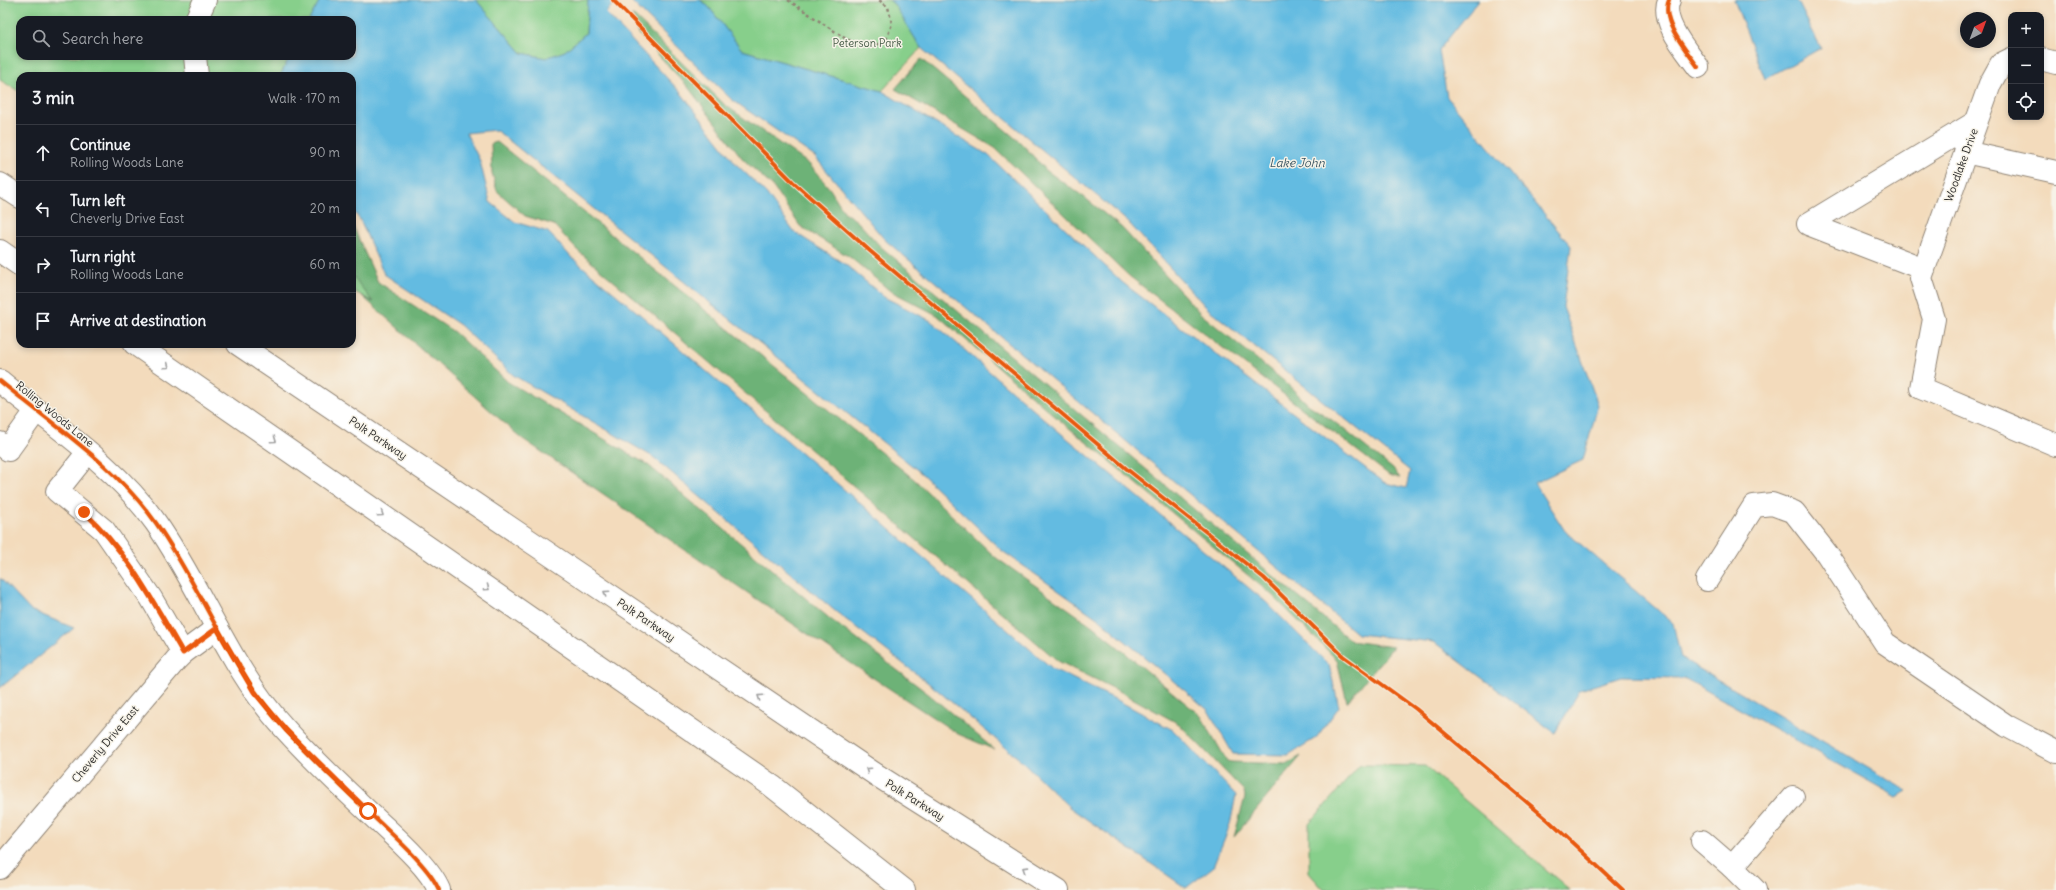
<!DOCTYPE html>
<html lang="en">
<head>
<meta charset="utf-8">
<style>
	body { margin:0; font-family:Delius,sans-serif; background:#20242c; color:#f1f3f6 }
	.controls { position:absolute; right:12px; top:12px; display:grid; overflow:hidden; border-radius:8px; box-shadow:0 2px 6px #0003 }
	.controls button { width:36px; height:36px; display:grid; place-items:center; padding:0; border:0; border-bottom:1px solid #363941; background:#171b24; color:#f1f3f6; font:20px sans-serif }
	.compass { position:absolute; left:1960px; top:12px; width:36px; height:36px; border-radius:50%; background:#171b24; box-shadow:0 2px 6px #0003; rotate:41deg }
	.stop { position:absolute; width:12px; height:12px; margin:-9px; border:3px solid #ea580c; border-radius:50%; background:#fff }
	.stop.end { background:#ea580c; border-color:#fff; box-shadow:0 1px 4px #0008 }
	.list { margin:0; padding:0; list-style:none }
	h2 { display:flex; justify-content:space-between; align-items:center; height:52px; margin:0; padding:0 16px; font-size:17px }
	h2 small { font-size:13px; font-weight:400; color:#9ea1a6 }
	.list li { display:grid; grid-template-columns:26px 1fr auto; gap:12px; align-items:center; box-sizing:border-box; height:56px; padding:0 16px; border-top:1px solid #363941 }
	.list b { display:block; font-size:15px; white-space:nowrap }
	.list p { margin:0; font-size:13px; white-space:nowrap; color:#9ea1a6 }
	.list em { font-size:13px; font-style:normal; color:#9ea1a6 }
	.icon { flex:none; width:22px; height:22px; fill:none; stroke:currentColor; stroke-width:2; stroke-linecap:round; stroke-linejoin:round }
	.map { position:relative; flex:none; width:2056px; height:890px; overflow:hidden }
	.search { position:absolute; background:#171b24; box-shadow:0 2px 6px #0003; left:16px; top:16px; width:340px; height:44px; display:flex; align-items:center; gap:10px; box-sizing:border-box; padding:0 14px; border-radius:12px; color:#9ea1a6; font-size:15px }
	.panel { position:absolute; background:#171b24; box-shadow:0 2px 6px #0003; left:16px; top:72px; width:340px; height:276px; border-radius:12px }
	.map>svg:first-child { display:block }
	.green { fill:#87cf8b; stroke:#597d5b }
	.forest { fill:#6db277; stroke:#4c6e51 }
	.water { fill:#64bbe1; stroke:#487386 }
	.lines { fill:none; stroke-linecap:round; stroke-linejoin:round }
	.minor-casing { stroke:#8f8374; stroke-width:24 }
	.highway-casing { stroke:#8f8374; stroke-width:24 }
	.path { stroke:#8f8374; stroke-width:2.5; stroke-dasharray:3 3; stroke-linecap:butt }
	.minor { stroke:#fff; stroke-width:22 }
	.highway { stroke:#fff; stroke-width:22 }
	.cycleway-casing { stroke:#f7f3e8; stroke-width:6 }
	.cycleway { stroke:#e8590c; stroke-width:4 }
	.oneway { stroke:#a0a0a0 }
	.route { stroke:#ea580c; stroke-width:5 }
	.labels { text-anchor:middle; stroke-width:3; stroke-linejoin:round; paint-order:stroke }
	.park-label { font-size:11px; fill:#475c48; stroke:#f7f3e8 }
	.street-label { font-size:11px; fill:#2b2b2b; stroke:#f7f3e8 }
	.water-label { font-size:12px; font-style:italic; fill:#3c5662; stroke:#f7f3e8 }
</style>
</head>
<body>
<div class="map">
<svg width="2056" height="890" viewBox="0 0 2056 890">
	<rect width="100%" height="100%" fill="#f7f3e8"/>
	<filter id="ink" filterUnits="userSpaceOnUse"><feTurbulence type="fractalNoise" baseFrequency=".025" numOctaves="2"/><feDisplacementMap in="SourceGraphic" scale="8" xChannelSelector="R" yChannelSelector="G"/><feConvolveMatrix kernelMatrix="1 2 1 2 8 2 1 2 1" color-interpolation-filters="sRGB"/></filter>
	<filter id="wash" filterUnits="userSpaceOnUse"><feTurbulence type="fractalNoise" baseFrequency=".012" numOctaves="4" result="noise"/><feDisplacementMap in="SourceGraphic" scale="16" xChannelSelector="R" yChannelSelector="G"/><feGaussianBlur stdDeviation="0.9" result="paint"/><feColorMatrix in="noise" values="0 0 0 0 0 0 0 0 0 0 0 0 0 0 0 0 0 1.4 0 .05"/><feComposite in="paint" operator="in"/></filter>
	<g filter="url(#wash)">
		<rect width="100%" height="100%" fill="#f3dbbc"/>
		<g class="green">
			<polygon points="0,0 320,0 309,20 20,20 20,56 290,56 280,76 20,76 20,92 0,80"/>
			<polygon points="476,0 588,0 586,33 565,51 546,58 522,53"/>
			<polygon points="700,0 889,0 894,4 921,48 882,91 742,50 708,6"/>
			<polygon points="352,275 374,303 352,290"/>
			<polygon points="1360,765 1425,766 1570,890 1324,890 1309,873 1309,824"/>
		</g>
		<g class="forest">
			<polygon points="632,14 725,105 809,164 830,189 845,213 857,221 880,246 1351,641 1393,647 1347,702 1337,660 1272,595 1063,423 937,315 889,290 851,258 800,226 773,187 742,158 688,87 639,34"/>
			<polygon points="921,59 1021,143 1047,171 1084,197 1122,228 1201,314 1285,382 1309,405 1332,420 1393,469 1400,478 1389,475 1129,276 995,148 895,89"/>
			<polygon points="497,142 915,480 995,557 1094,627 1201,716 1227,761 1232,762 1287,764 1301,756 1234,837 1245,797 1244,791 1179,724 1121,692 1058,661 648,310 577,250 554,225 525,216 497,191 492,173 491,144"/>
			<polygon points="352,224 378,282 454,332 508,382 648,465 829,618 931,696 995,750 958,734 834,652 520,437 362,296 373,302 352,275"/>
		</g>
		<g class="water">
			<polygon points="320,0 476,0 522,53 546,58 565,51 586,33 588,0 616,0 606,13 681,93 736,164 766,193 794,232 846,265 884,297 931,321 1057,430 1266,602 1329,665 1339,707 1316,738 1288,755 1233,754 1208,710 1100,620 1001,550 921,473 496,130 466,133 480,161 490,202 515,222 548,232 571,257 642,316 1053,669 1117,700 1173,730 1236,795 1230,825 1213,867 1186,888 1069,807 1024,763 936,689 835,611 653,457 513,375 460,325 384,274 360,220 352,209 352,76 280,76 290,56 352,56 352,20 309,20"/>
			<polygon points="630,0 700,0 708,6 742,50 882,91 988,155 1123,283 1385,483 1406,488 1410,471 1207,308 1128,222 921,48 894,4 889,0 1479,0 1439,50 1447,97 1571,246 1563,307 1598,405 1583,460 1534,483 1565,531 1673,623 1681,658 1907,791 1897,797 1684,678 1621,677 1580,690 1555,733 1434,642 1357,634 885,240 815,157 731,99"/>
			<polygon points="1734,0 1797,0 1821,48 1765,79"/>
			<polygon points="0,578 30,610 74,628 0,688"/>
		</g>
	</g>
	<g filter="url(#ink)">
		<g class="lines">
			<g class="minor-casing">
				<g id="minor">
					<path d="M1669 0C1660 21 1686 50 1698 67"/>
					<polyline points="196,20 205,0"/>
					<polyline points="195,56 197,76"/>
					<polyline points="2011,59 2001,64 1990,84 1924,269 1921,278 1934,319 1921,388 2056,445"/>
					<polyline points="2041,59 2056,63"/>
					<polyline points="1965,152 2056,172"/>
					<polyline points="1924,269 1808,224 1976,122"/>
					<path d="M0 381C54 426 115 465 156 523 203 590 230 670 286 730 315 762 347 792 378 821 396 838 430 868 439 890"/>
					<polyline points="0,443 8,450 36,411"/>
					<polyline points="88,452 57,491 104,530 151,598 183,653"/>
					<polyline points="1707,580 1754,506 1772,504 1794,512 1827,554 1885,643 2007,726 2056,752"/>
					<polyline points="1702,841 1732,867 1755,890"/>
					<polyline points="1732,867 1793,797"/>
					<polyline points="0,868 176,660 183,653 217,628"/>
				</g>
			</g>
			<g class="highway-casing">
				<g id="highway">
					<polyline points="0,184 20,197"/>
					<polyline points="0,251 20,265"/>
					<polyline points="135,344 772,786 904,890"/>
					<polyline points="238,344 875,774 1058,890"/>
				</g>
			</g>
			<polyline class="path" points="788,0 846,39 869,48 886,40 892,24 888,7 879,0"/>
			<use href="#minor" class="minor"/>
			<use href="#highway" class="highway"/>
			<g class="cycleway-casing">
				<g id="cycleway">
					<polyline points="613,0 793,182 870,251 1128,470 1264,578 1343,656 1416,709 1548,820 1623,890"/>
					<path d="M1669 0C1660 21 1686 50 1698 67"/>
					<path d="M0 381C54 426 115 465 156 523 203 590 230 670 286 730 315 762 347 792 378 821 396 838 430 868 439 890"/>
				</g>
			</g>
			<use href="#cycleway" class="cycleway"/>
		</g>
		<defs><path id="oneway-chevron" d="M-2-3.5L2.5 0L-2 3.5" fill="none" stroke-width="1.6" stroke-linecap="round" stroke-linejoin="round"/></defs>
		<g class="oneway">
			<use href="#oneway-chevron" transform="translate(167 366) rotate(35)"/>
			<use href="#oneway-chevron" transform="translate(274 440) rotate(35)"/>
			<use href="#oneway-chevron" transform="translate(381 514) rotate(35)"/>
			<use href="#oneway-chevron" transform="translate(487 588) rotate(35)"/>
			<use href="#oneway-chevron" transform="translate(606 593) rotate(-146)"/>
			<use href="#oneway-chevron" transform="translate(760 697) rotate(-146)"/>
			<use href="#oneway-chevron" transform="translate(868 770) rotate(-146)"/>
			<use href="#oneway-chevron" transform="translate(1025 869) rotate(-148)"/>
		</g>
	</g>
	<g class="lines" filter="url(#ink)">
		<path class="route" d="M84 512C127 551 154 603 183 653L217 628 254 692 286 730 368 811"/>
	</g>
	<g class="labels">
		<g class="park-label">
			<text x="867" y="47">Peterson Park</text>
		</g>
		<g class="street-label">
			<text transform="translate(1961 165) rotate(-70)" y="4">Woodlake Drive</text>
			<text transform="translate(55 414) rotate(39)" y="4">Rolling Woods Lane</text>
			<text transform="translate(378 438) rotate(34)" y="4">Polk Parkway</text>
			<text transform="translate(646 620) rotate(34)" y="4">Polk Parkway</text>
			<text transform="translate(105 744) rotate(-50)" y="4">Cheverly Drive East</text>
			<text transform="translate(915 800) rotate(32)" y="4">Polk Parkway</text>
		</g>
		<g class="water-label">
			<text x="1297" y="167">Lake John</text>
		</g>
	</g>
</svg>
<div class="controls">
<button>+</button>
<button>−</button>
<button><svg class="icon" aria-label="locate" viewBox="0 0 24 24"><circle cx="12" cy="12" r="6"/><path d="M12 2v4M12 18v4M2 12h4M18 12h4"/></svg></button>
</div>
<svg class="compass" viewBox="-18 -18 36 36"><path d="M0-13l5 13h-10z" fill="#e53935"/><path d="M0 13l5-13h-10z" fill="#9ea1a6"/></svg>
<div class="stop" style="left:368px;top:811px"></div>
<div class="stop end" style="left:84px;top:512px"></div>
<div class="search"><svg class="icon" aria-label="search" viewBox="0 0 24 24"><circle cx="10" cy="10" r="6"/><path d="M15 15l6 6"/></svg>Search here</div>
<section class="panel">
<h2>3 min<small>Walk · 170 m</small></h2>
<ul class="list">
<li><svg class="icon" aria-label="ahead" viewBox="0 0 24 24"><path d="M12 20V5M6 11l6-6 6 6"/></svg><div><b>Continue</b><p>Rolling Woods Lane</p></div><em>90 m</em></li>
<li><svg class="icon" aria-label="left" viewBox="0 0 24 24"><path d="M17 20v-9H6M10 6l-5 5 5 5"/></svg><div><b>Turn left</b><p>Cheverly Drive East</p></div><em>20 m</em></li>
<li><svg class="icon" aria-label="right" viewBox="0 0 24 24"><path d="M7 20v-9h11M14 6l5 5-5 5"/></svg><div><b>Turn right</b><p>Rolling Woods Lane</p></div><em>60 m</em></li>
<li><svg class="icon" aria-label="arrive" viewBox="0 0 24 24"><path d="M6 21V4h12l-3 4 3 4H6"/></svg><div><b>Arrive at destination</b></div></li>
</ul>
</section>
</div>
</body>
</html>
